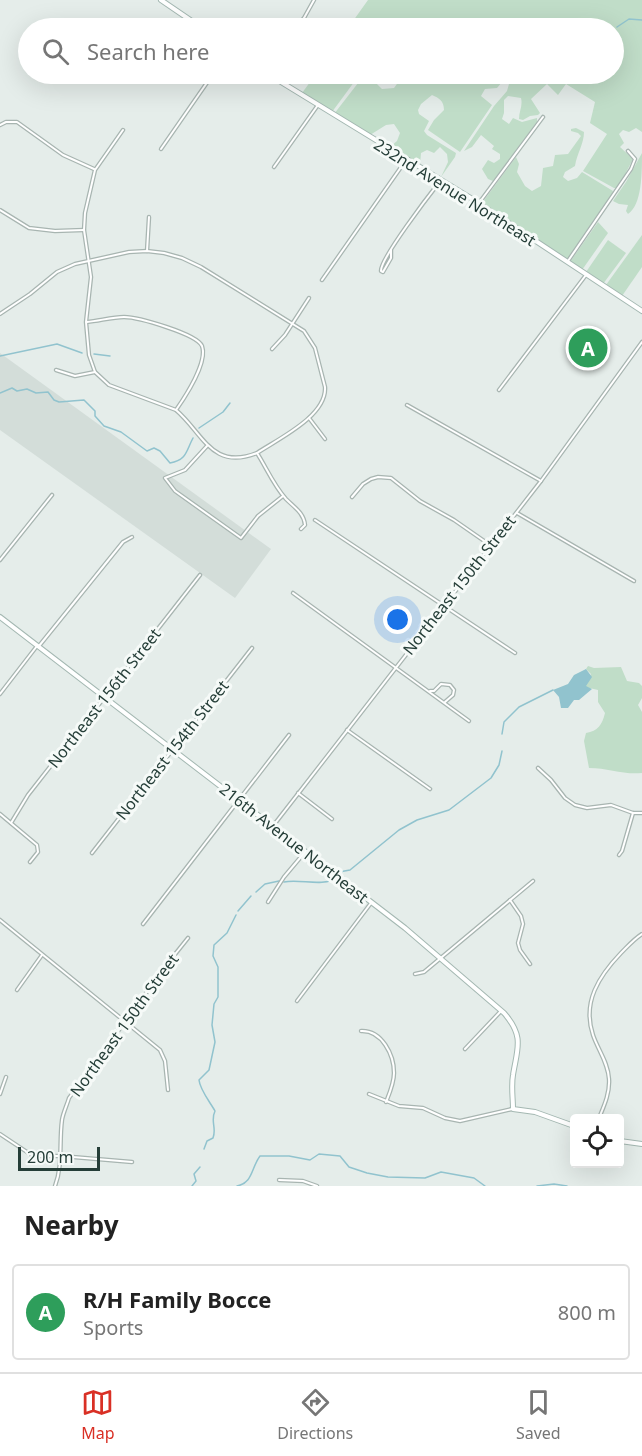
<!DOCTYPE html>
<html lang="en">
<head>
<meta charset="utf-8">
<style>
	body { margin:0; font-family:"Noto Sans",sans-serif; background:#f2f2f2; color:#222 }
	.controls { position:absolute; right:18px; bottom:18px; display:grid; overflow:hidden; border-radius:6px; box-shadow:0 6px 24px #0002 }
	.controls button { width:54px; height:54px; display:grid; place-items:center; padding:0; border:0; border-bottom:2px solid #e0e0e0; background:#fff; color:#222; font:30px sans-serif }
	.scale { position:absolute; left:18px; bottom:15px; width:82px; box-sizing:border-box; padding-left:6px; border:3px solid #253e38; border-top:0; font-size:16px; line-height:21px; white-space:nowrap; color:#253e38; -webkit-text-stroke:4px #f6faf8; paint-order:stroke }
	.you { position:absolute; left:398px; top:620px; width:21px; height:21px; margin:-15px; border:4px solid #fff; border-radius:50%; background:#1a73e8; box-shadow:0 0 0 9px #1a73e833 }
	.badge { display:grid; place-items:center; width:39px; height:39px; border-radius:50%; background:#d93025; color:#fff; font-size:20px; font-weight:700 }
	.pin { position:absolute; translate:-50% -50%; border:3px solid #fff; box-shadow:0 2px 6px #0006 }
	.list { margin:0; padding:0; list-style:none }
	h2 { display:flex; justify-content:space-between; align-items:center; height:78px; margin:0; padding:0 24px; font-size:26px }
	h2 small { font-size:20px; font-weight:400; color:#767676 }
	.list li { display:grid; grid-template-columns:39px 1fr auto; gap:18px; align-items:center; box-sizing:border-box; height:96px; margin:0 12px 12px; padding:0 12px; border:2px solid #e0e0e0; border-radius:6px }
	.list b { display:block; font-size:22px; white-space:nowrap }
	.list p { margin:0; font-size:20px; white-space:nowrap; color:#767676 }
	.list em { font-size:20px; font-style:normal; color:#767676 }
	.icon { flex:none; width:33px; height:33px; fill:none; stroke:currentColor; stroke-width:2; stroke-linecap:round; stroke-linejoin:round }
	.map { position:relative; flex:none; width:642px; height:1186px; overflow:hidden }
	.search { position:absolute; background:#fff; box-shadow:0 6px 24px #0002; left:18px; right:18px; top:18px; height:66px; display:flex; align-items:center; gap:15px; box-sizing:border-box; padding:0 21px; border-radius:33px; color:#767676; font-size:22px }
	.sheet { height:186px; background:#fff }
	nav { display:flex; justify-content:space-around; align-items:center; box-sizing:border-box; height:84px; border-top:2px solid #e0e0e0; background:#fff; font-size:16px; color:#767676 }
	nav a { display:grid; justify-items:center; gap:3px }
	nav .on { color:#d93025 }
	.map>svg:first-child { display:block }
	.built { fill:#d3ddd9 }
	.green { fill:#c0ddc8 }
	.water { fill:#91c3ce }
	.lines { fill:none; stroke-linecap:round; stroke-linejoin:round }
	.stream { stroke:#91c3ce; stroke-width:1.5 }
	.street-casing { stroke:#a8b5b1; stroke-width:4.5 }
	.secondary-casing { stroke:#a4b8b2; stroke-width:6 }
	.street { stroke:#fff; stroke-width:2 }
	.secondary { stroke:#fff; stroke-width:4 }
	.labels { text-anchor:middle; stroke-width:6; stroke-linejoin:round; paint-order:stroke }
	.street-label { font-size:16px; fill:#253e38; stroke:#f6faf8 }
</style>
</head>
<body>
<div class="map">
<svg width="642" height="1186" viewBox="0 0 642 1186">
	<rect width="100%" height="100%" fill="#e5edea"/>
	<polygon class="built" points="0,353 271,549 235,598 0,430"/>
	<g class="green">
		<path d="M368 0H642V132L636 128 629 132 623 130 619 134 624 143 620 147 633 159 618 188H614L583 171 607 134 590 123 595 102 566 84 558 95 547 84 531 99 540 113 538 115 530 116 523 120 519 119C519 111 523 106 521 98L508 96 504 100V113L502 119 509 124 513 118 522 122 537 118V122L493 181 488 179 482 169 488 160 494 163 500 159V154L492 149 494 146 481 135 472 147 464 151 494 106 507 91 509 84 502 82 497 88 485 89 481 96 492 105 460 152 428 130 434 120 444 110C444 101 439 98 432 95L421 104 418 110 419 114 429 121 424 131 427 135 456 153 455 157 441 177 448 162 447 154 440 147 434 153 427 150 421 153 420 165 390 147 397 141 400 133 394 124 386 125 370 135 334 114 365 74H372L373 80 382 89 394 88 402 77 401 74H614V28H348Z"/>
		<polygon points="316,74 360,74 332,112 302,93"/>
		<path d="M576 128 584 132C584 144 577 153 575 166L565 172 563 177 568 181 577 178 582 172 613 191 612 196 567 260 482 203 516 157 519 164 517 172 525 186 532 191 541 186 543 168 553 166 555 155 568 154 581 136 578 133 571 131V129Z"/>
		<path d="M642 153C642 173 642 205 628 214L626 211 628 205 619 204 613 201 626 182Z"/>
		<polygon points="598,222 608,233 582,270 570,262"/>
		<polygon points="642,235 642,267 622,296 606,285"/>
		<polygon points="608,240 626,253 603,284 586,272"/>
		<path d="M588 666 594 668 621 667 627 681 639 683 642 686V698L638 705 642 712V773C624 775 608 768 589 768L584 741 586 733C598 731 602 725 605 713L598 702V690L585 687 591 674 586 669Z"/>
	</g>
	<polygon class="water" points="586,669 592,677 586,686 592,689 579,700 574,700 568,708 561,708 559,697 553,690 568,684 574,675"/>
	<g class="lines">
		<g class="stream">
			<polyline points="617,27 629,19 642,20"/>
			<polyline points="94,354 110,356"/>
			<polyline points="0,356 57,344 82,353"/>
			<path d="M0 393 12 388 17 391 27 389 36 393 48 392 54 400 59 402 84 400 95 411V416L104 426 121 432 147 451 154 448 160 451 170 463C187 460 186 451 193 438"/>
			<polyline points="199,428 223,412 230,403"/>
			<polyline points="502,734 504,722 519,707 553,690"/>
			<polyline points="339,872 350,870 399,830 417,820 449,810 491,778 499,765 502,751"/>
			<path d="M284 882C300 879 318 886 333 880"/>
			<polyline points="256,892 265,884 279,881"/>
			<polyline points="238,911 251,896"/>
			<path d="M204 1149 207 1141 213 1138C217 1128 210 1121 215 1111 210 1102 200 1090 199 1080L209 1070 215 1042 212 1025 214 1004 218 997V967L213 956 214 945 227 933 236 915"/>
			<polyline points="192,1186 196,1181 194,1174 200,1167"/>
			<path d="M237 1186C253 1183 251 1168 260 1156H289L310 1160 319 1154 340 1156 349 1167 367 1173 388 1177 425 1178 441 1172 474 1178 485 1186"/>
			<polyline points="537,1186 554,1184 567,1186"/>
		</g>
		<g class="street-casing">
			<g id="street">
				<polyline points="295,28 304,18 314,0"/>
				<polyline points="0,125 6,122 17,122 63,155 94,169"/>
				<path d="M123 130 95 170 85 213 84 230 91 277 86 322 89 355 95 372 109 385 176 410C203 433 212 471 257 453 266 467 274 486 286 499 294 507 304 513 305 525L301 529"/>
				<polyline points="161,149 213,74"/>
				<polyline points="274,167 318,105"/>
				<polyline points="479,203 543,117"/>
				<polyline points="0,210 29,228 55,231 84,230"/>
				<path d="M391 250V258L383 272 381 271C380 259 430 194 441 180"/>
				<polyline points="147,251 149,217"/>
				<polyline points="568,261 631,169 635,159 628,151"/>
				<polyline points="322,280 406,160"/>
				<path d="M0 314 30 294 57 272 75 264 129 252 147 251 164 253 182 258 201 267 304 331 315 348 325 387C327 416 278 439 257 453"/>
				<path d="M87 322C99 321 112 317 124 317 138 317 197 334 202 346 208 362 185 397 176 410"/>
				<polyline points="272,349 285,335 309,298"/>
				<polyline points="56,370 75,376 95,372"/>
				<polyline points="499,390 586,275"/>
				<polyline points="407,405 541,481"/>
				<polyline points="309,418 325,439"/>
				<polyline points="207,446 185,470 165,478 175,491 241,538 258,516 283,496"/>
				<polyline points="352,497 363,484 371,479 378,477 391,478 420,501 454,520 490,545"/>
				<polyline points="517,513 634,581"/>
				<polyline points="315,520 515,653"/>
				<polyline points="0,560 52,495"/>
				<polyline points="293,593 469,721"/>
				<polyline points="39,646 123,542 132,537"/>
				<polyline points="430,691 434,691 441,684 450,685 454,690 453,695 445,702"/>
				<polyline points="0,694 37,646"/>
				<polyline points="347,730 430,789"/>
				<polyline points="538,768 551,780 565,798 575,805 587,808 611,805 633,813 642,813"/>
				<polyline points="298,793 332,819"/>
				<polyline points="0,814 37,845 38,852 30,862"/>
				<polyline points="11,823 28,795 200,575"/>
				<polyline points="273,826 541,481 642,342"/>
				<polyline points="92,853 252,648"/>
				<polyline points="619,855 622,851 633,813"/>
				<polyline points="510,900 521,916 523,924 518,943 520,950 530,964"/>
				<polyline points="268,902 284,877 305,852"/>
				<polyline points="0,920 160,1050 165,1061 168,1090"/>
				<polyline points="143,924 289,735"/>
				<polyline points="415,974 424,972 533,881"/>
				<polyline points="17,990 42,955"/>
				<polyline points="297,1001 371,903"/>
				<path d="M361 1031C382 1030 394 1055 394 1073 394 1083 390 1092 386 1102"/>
				<polyline points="465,1049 501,1011"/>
				<polyline points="0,1094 6,1077"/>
				<polyline points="369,1094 399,1106 423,1108 445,1118 460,1121 512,1109"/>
				<path d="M599 1118C604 1106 610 1093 609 1079 608 1062 598 1050 593 1035 582 1002 599 976 621 953 628 946 634 939 642 934"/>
				<polyline points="0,1134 33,1156 61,1156 132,1162"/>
				<polyline points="279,1180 303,1181 317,1186"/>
				<path d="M55 1186C63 1165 59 1143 62 1120 63 1113 67 1105 69 1098L168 963 188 938"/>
			</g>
		</g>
		<g class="secondary-casing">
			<g id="secondary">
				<polyline points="161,0 202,28"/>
				<polyline points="268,74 469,197 642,311"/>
				<path d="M0 617 405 928 504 1013C525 1037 517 1049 513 1075 511 1086 513 1098 513 1109L535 1112 574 1126"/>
				<polyline points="620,1141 642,1144"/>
			</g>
		</g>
		<use href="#street" class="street"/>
		<use href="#secondary" class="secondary"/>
	</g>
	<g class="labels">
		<g class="street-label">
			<text transform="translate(455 192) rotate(32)" y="6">232nd Avenue Northeast</text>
			<text transform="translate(459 585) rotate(-52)" y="6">Northeast 150th Street</text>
			<text transform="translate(104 698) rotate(-52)" y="6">Northeast 156th Street</text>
			<text transform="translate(172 750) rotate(-52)" y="6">Northeast 154th Street</text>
			<text transform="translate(294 843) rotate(38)" y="6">216th Avenue Northeast</text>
			<text transform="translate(124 1025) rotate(-54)" y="6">Northeast 150th Street</text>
		</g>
	</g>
</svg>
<div class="controls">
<button><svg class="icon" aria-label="locate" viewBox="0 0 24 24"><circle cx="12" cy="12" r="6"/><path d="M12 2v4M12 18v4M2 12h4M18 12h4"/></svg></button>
</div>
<div class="scale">200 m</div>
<div class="you"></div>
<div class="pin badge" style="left:588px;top:348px;background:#2e9e5b">A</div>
<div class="search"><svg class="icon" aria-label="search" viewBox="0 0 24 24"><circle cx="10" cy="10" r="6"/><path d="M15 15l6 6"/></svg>Search here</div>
</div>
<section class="sheet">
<h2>Nearby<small></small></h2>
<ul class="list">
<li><span class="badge" style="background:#2e9e5b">A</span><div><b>R/H Family Bocce</b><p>Sports</p></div><em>800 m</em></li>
</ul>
</section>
<nav>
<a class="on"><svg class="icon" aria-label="map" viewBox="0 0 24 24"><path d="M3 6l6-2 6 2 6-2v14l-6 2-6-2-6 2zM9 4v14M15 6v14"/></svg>Map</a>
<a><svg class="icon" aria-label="directions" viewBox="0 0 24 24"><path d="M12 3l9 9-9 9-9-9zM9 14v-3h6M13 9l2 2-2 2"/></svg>Directions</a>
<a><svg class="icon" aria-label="saved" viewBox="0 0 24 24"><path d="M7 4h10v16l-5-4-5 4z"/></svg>Saved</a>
</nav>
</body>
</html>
